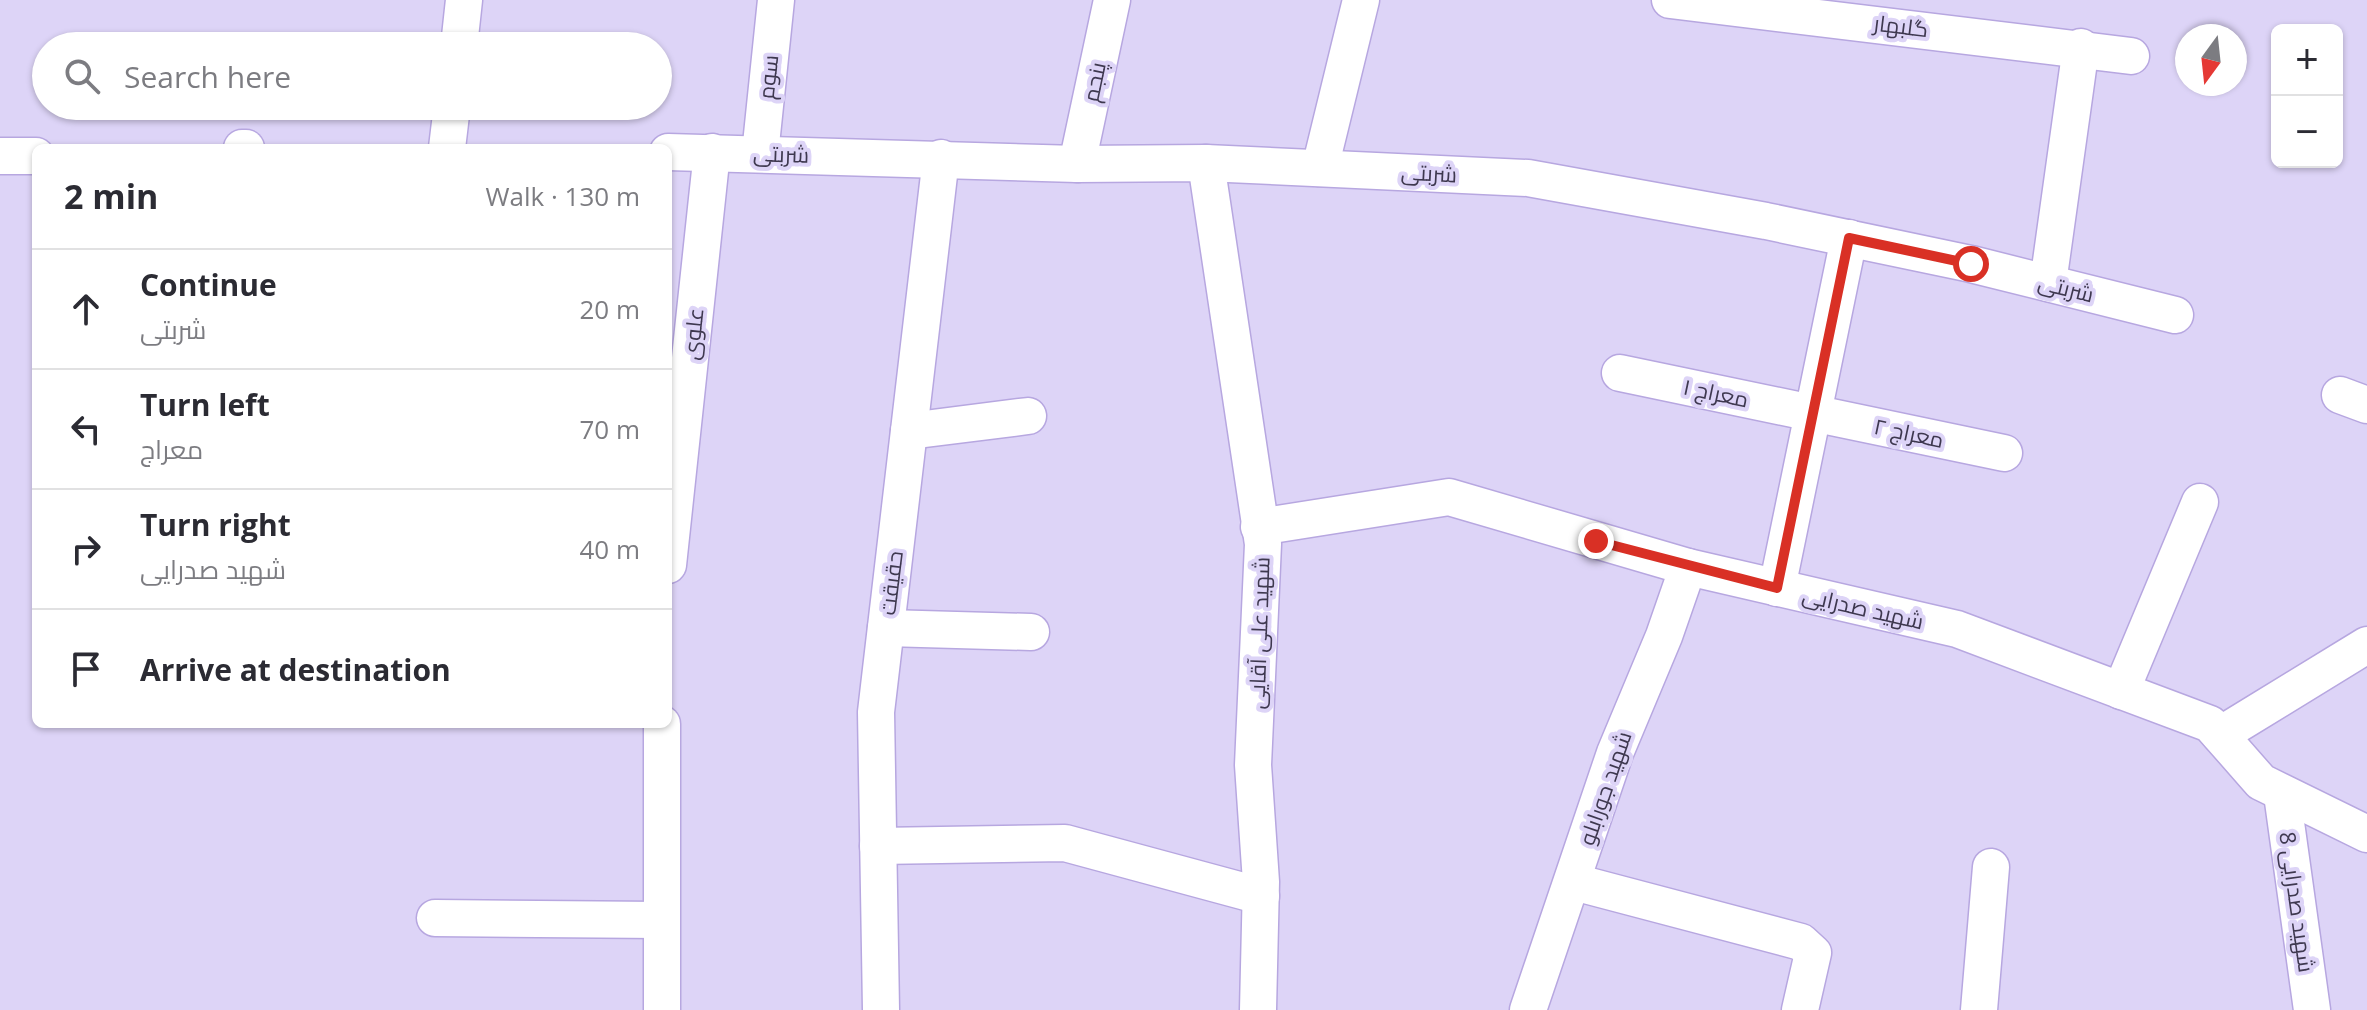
<!DOCTYPE html>
<html lang="en">
<head>
<meta charset="utf-8">
<style>
	body { margin:0; font-family:"Open Sans",Cairo,sans-serif; background:#f2f2f3; color:#2b2b33 }
	.controls { position:absolute; right:24px; top:24px; display:grid; overflow:hidden; border-radius:12px; box-shadow:0 2px 6px #0004 }
	.controls button { width:72px; height:72px; display:grid; place-items:center; padding:0; border:0; border-bottom:2px solid #e1e1e2; background:#fff; color:#2b2b33; font:40px sans-serif }
	.compass { position:absolute; left:2175px; top:24px; width:72px; height:72px; border-radius:50%; background:#fff; box-shadow:0 2px 6px #0004; rotate:195deg }
	.stop { position:absolute; width:24px; height:24px; margin:-18px; border:6px solid #d93025; border-radius:50%; background:#fff }
	.stop.end { background:#d93025; border-color:#fff; box-shadow:0 2px 8px #0008 }
	.list { margin:0; padding:0; list-style:none }
	h2 { display:flex; justify-content:space-between; align-items:center; height:104px; margin:0; padding:0 32px; font-size:34px }
	h2 small { font-size:26px; font-weight:400; color:#7c7c81 }
	.list li { display:grid; grid-template-columns:52px 1fr auto; gap:24px; align-items:center; box-sizing:border-box; height:120px; padding:0 32px; border-top:2px solid #e1e1e2 }
	.list b { display:block; font-size:30px; white-space:nowrap }
	.list p { margin:0; font-size:26px; white-space:nowrap; color:#7c7c81 }
	.list em { font-size:26px; font-style:normal; color:#7c7c81 }
	.icon { flex:none; width:44px; height:44px; fill:none; stroke:currentColor; stroke-width:2; stroke-linecap:round; stroke-linejoin:round }
	.map { position:relative; flex:none; width:2367px; height:1010px; overflow:hidden }
	.search { position:absolute; background:#fff; box-shadow:0 2px 6px #0004; left:32px; top:32px; width:640px; height:88px; display:flex; align-items:center; gap:20px; box-sizing:border-box; padding:0 28px; border-radius:44px; color:#7c7c81; font-size:30px }
	.panel { position:absolute; background:#fff; box-shadow:0 2px 6px #0004; left:32px; top:144px; width:640px; height:584px; border-radius:12px }
	.map>svg:first-child { display:block }
	.lines { fill:none; stroke-linecap:round; stroke-linejoin:round }
	.street-casing { stroke:#b7a7e0; stroke-width:39 }
	.street { stroke:#fff; stroke-width:36 }
	.route { stroke:#d93025; stroke-width:10 }
	.labels { text-anchor:middle; stroke-width:8; stroke-linejoin:round; paint-order:stroke }
	.street-label { font-size:22px; fill:#3e384f; stroke:#ddd4f7 }
</style>
</head>
<body>
<div class="map">
<svg width="2367" height="1010" viewBox="0 0 2367 1010">
	<rect width="100%" height="100%" fill="#ddd4f7"/>
	<g class="lines">
		<g class="street-casing">
			<g id="street">
				<polyline points="1670,0 2131,56"/>
				<polyline points="459,46 464,0"/>
				<polyline points="242,148 246,148"/>
				<polyline points="447,148 452,106"/>
				<polyline points="668,152 1077,164 1206,163 1528,178 1766,221 1971,264 2175,315"/>
				<polyline points="760,154 776,0"/>
				<polyline points="0,156 36,156"/>
				<polyline points="1206,163 1263,544 1253,765 1261,882 1258,1010"/>
				<polyline points="1077,164 1112,0"/>
				<polyline points="1320,168 1361,0"/>
				<polyline points="2048,283 2081,47"/>
				<polyline points="1620,373 2004,453"/>
				<polyline points="2340,395 2367,405"/>
				<polyline points="909,431 1028,416"/>
				<polyline points="1259,527 1449,497 1688,567 1957,629 2210,724 2261,782 2367,834"/>
				<polyline points="668,565 712,152"/>
				<polyline points="1777,588 1849,238"/>
				<polyline points="886,628 1031,632"/>
				<polyline points="2121,691 2200,502"/>
				<polyline points="2220,735 2367,645"/>
				<polyline points="2282,794 2312,1010"/>
				<polyline points="878,846 1065,843 1261,896"/>
				<polyline points="1574,882 1801,942 1813,953 1800,1010"/>
				<polyline points="435,918 660,920"/>
				<polyline points="662,1010 662,724"/>
				<polyline points="881,1010 876,712 941,158"/>
				<polyline points="1528,1010 1615,753 1664,636 1688,567"/>
				<polyline points="1979,1010 1991,867"/>
			</g>
		</g>
		<use href="#street" class="street"/>
	</g>
	<g class="lines">
		<polyline class="route" points="1596,541 1777,588 1849,238 1971,264"/>
	</g>
	<g class="labels">
		<g class="street-label">
			<text transform="translate(1901 26) rotate(7)" y="8">گلبهار</text>
			<text transform="translate(768 77) rotate(-84)" y="8">سوم</text>
			<text transform="translate(1094 82) rotate(-78)" y="8">پنجم</text>
			<text transform="translate(781 154) rotate(2)" y="8">شربتی</text>
			<text transform="translate(1429 173) rotate(3)" y="8">شربتی</text>
			<text transform="translate(2066 288) rotate(14)" y="8">شربتی</text>
			<text transform="translate(693 334) rotate(-84)" y="8">علوی</text>
			<text transform="translate(1716 393) rotate(12)" y="8">معراج ۱</text>
			<text transform="translate(1909 433) rotate(12)" y="8">معراج ۲</text>
			<text transform="translate(891 583) rotate(-83)" y="8">حقیقت</text>
			<text transform="translate(1863 608) rotate(13)" y="8">شهید صدرایی</text>
			<text transform="translate(1259 633) rotate(-88)" y="8">شهید علی آقایی</text>
			<text transform="translate(1605 788) rotate(-71)" y="8">شهید جورابلو</text>
			<text transform="translate(2297 902) rotate(82)" y="8">شهید صدرایی 8</text>
		</g>
	</g>
</svg>
<div class="controls">
<button>+</button>
<button>−</button>
</div>
<svg class="compass" viewBox="-18 -18 36 36"><path d="M0-13l5 13h-10z" fill="#e53935"/><path d="M0 13l5-13h-10z" fill="#7c7c81"/></svg>
<div class="stop" style="left:1971px;top:264px"></div>
<div class="stop end" style="left:1596px;top:541px"></div>
<div class="search"><svg class="icon" aria-label="search" viewBox="0 0 24 24"><circle cx="10" cy="10" r="6"/><path d="M15 15l6 6"/></svg>Search here</div>
<section class="panel">
<h2>2 min<small>Walk · 130 m</small></h2>
<ul class="list">
<li><svg class="icon" aria-label="ahead" viewBox="0 0 24 24"><path d="M12 20V5M6 11l6-6 6 6"/></svg><div><b>Continue</b><p>شربتی</p></div><em>20 m</em></li>
<li><svg class="icon" aria-label="left" viewBox="0 0 24 24"><path d="M17 20v-9H6M10 6l-5 5 5 5"/></svg><div><b>Turn left</b><p>معراج</p></div><em>70 m</em></li>
<li><svg class="icon" aria-label="right" viewBox="0 0 24 24"><path d="M7 20v-9h11M14 6l5 5-5 5"/></svg><div><b>Turn right</b><p>شهید صدرایی</p></div><em>40 m</em></li>
<li><svg class="icon" aria-label="arrive" viewBox="0 0 24 24"><path d="M6 21V4h12l-3 4 3 4H6"/></svg><div><b>Arrive at destination</b></div></li>
</ul>
</section>
</div>
</body>
</html>
